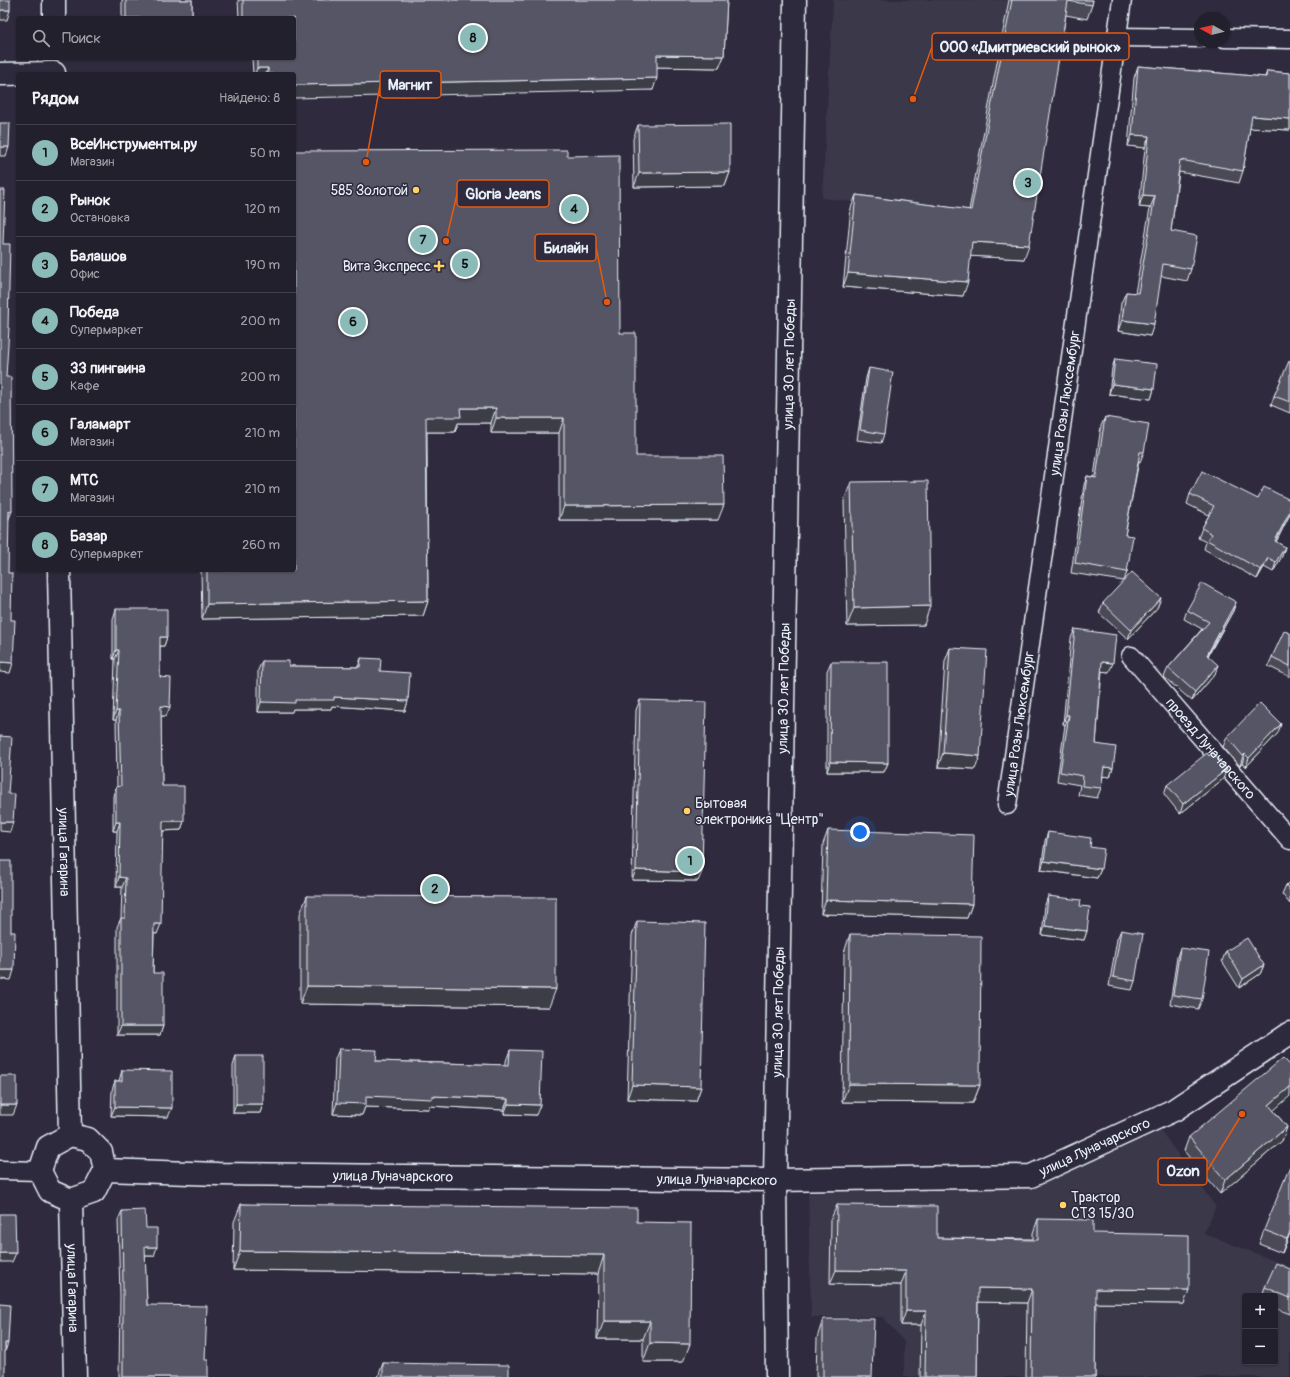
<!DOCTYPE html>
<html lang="ru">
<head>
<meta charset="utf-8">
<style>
	body { margin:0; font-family:Pangolin,sans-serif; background:#2f2d3a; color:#f1f3f6 }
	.controls { position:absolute; right:12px; bottom:12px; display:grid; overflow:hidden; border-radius:4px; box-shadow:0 1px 3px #0004 }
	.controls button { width:36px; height:36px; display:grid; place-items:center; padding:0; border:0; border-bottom:1px solid #403e4a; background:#23202e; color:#f1f3f6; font:20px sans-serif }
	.compass { position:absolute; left:1194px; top:12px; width:36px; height:36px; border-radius:50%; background:#23202e; box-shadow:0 1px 3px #0004; rotate:278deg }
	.you { position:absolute; left:860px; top:832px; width:14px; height:14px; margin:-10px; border:3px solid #fff; border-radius:50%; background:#1a73e8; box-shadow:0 0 0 6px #1a73e833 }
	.badge { display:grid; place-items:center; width:26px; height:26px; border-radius:50%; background:#8bbbb9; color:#111; font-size:13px; font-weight:700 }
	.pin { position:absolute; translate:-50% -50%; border:2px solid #fff; box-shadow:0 1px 4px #0006 }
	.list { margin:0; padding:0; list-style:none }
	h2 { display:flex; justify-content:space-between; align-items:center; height:52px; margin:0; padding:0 16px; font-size:17px }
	h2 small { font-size:13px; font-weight:400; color:#a3a3aa }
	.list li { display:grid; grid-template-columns:26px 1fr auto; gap:12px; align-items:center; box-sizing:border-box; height:56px; padding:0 16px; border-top:1px solid #403e4a }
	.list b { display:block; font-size:15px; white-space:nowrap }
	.list p { margin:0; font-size:13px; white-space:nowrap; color:#a3a3aa }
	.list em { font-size:13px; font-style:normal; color:#a3a3aa }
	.icon { flex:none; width:22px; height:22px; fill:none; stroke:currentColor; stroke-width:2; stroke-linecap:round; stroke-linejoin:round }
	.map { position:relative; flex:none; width:1290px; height:1377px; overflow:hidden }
	.search { position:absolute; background:#23202e; box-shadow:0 1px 3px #0004; left:16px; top:16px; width:280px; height:44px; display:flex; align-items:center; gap:10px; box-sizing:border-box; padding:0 14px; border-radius:4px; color:#a3a3aa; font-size:15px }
	.panel { position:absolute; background:#23202e; box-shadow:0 1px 3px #0004; left:16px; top:72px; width:280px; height:500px; border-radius:4px }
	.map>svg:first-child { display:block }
	.built { fill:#3b3749; fill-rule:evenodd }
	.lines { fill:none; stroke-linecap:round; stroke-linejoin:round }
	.minor-casing { stroke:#e8f1f8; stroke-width:21 }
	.tertiary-casing { stroke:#e8f1f8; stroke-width:25 }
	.secondary-casing { stroke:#e8f1f8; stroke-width:25 }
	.minor { stroke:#2f2a3d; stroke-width:18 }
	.tertiary { stroke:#2f2a3d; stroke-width:22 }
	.secondary { stroke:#2f2a3d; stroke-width:22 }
	.wall { fill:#4b4957; stroke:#e8f1f8 }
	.shaded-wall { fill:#3d3c47; stroke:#e8f1f8 }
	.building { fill:#575565; stroke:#e8f1f8 }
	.poi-dot { fill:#ffd166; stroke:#2f2a3d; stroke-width:1.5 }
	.labels { text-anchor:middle; stroke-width:3; stroke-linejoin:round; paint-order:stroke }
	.poi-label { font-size:14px; fill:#e8f1f8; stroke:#2f2a3d; text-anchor:end }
	.street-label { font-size:14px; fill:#e8f1f8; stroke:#2f2a3d }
	.leader { fill:none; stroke:#e8590c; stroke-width:1.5 }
	.callout-dot { fill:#e8590c; stroke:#2f2a3d; stroke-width:1.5 }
	.callout { fill:#2f2a3d; stroke:#e8590c; stroke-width:1.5 }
	.callout-label { font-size:15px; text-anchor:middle; font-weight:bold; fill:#e8f1f8 }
</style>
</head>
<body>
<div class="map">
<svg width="1290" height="1377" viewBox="0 0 1290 1377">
	<rect width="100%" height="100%" fill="#2f2a3d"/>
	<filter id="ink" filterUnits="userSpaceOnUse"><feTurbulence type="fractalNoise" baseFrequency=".025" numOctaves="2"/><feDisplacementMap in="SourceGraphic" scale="8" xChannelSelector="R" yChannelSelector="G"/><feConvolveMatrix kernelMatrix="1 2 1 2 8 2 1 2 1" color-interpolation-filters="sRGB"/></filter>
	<g filter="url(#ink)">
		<g class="built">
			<polygon points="833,0 1015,0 977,218 822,198"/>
			<path d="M1159 1128 1216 1207 1204 1233 1290 1267V1377H904V1342L883 1317H811L808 1193 1035 1188ZM1245 1296H1275V1362H1245Z"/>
		</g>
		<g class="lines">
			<g class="minor-casing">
				<g id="minor">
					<polyline points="1117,37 1200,38"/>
					<polyline points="1224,38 1290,39"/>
					<path id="s1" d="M1131 656 1290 840"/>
					<path id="s2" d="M1007 805 1122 0"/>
					<polyline points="0,1170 40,1171"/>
				</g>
			</g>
			<g class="tertiary-casing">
				<g id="tertiary">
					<polyline points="54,18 54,0"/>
					<polyline points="0,74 54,73"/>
					<path id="s3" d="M59 570 70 1135"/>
					<polygon points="70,1135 88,1139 101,1152 105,1170 94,1192 71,1200 50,1191 40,1171 48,1147"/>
					<path id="s4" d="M105 1170 218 1174 775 1180 1031 1176 1174 1110 1290 1033"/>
					<path id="s5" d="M71 1200 75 1377"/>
				</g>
			</g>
			<g class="secondary-casing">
				<g id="secondary">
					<path id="s6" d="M777 1377 775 1180 795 0"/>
				</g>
			</g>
			<use href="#minor" class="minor"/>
			<use href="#tertiary" class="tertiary"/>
			<use href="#secondary" class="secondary"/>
		</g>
		<g class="wall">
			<rect x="122" y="0" width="70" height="18"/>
			<polygon points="238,0 727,0 724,56 719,68 657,67 653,90 294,74 253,74 252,58 294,58 294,18 239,18"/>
			<polygon points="1009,0 1093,0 1092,5 1087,19 1066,15 1024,259 970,256 963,296 843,287 851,208 856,195 969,210"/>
			<polygon points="1138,66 1265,77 1267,71 1290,73 1290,130 1250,128 1243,171 1239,183 1179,172 1171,231 1191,269 1187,281 1161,276 1150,336 1118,331 1121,303 1126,292 1135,293 1150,208 1139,207 1145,148 1128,146 1134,78"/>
			<polygon points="638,125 730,172 725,186 634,187 633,139"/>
			<polygon points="567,156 620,333 636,456 718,520 559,520 559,433 491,433 491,423 458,423 455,432 427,432 428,601 423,616 202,619 201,570 294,570"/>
			<polygon points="1115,359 1154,389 1151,399 1109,394 1112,368"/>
			<polygon points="1290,361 1290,413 1271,405 1274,396"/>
			<polygon points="869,368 884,434 881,443 857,440 866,378"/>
			<polygon points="1105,417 1144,452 1140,462 1139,461 1125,535 1127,572 1124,581 1071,573 1084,485 1087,476 1094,477 1101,426"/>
			<polygon points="851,482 924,625 847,626 844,501"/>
			<polygon points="1190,494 1258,499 1290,500 1290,514 1276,542 1285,547 1282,556 1273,572 1264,567 1257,579 1204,549 1206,542 1198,538 1202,528 1209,515 1187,504"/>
			<polygon points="1161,598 1157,608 1128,639 1099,613 1103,603"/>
			<polygon points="1236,602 1233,611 1208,656 1215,674 1192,701 1164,677 1168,668 1202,629 1184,619 1187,610"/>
			<polygon points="116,609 167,637 164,646 160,646 160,677 166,716 161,716 162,786 184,821 181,830 163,831 157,934 154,933 153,973 163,1026 160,1035 117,1035 117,927 121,918 122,887 116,887 117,831 113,831 113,796 116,787 117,787 116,720 113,720 115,659 113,659 113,619"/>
			<polygon points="1075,629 1109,672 1102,671 1096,744 1113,768 1110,777 1103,776 1101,788 1097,798 1078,795 1080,785 1057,781 1065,725 1063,724 1071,638"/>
			<polygon points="1290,633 1290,677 1268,666 1272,657"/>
			<polygon points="950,648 980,756 975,769 938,767 945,661"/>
			<polygon points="361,658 380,671 408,701 405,711 332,706 331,709 293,709 292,712 258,712 258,670 262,661 289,666 358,667"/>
			<polygon points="831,662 888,763 884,772 827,772 827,671"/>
			<polygon points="640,700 698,881 632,880 636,710"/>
			<polygon points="1278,733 1246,767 1242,764 1240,766 1223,747 1227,737"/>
			<polygon points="1223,779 1180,814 1164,794 1167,785"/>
			<polygon points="828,830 972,904 967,918 821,914 823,844"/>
			<polygon points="1048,832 1090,847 1101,869 1097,878 1041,870 1045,841"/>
			<polygon points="1290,881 1290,904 1282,894 1286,885"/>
			<polygon points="307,896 549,1007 300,1004 300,914"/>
			<polygon points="1048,896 1080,906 1087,931 1084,940 1042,935 1045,905"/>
			<polygon points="637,921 701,1087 696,1101 627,1099 632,935"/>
			<polygon points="1121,930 1135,981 1132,990 1109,986 1117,939"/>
			<polygon points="850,934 980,1085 973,1103 842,1102 844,953"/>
			<polygon points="1180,948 1202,999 1198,1009 1170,1004 1177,957"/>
			<polygon points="1226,951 1264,965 1260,974 1239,988 1222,961"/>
			<polygon points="339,1049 376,1061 506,1065 506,1061 510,1050 536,1115 504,1114 504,1110 429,1106 428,1109 365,1107 362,1115 333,1114 335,1059"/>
			<polygon points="236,1056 263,1104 260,1113 233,1113 233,1066"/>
			<polygon points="122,1070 168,1117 111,1116 112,1090 115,1081 119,1081"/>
			<polygon points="1273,1110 1287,1127 1282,1141 1220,1194 1184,1151 1189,1137"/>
			<polygon points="241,1204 637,1222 683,1362 643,1362 643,1339 597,1339 598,1274 233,1270 234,1222"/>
			<polygon points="837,1205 937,1238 1033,1239 1033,1233 1038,1219 1093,1233 1184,1304 1095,1303 1095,1377 1026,1377 1027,1303 978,1302 977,1377 920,1377 921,1325 901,1325 901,1285 830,1284 831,1219"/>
			<polygon points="122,1211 146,1228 154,1256 145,1256 147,1305 205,1360 208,1377 119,1377 120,1296 118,1220"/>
			<polygon points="1264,1230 1290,1233 1282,1253 1259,1244"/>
			<polygon points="1290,1269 1290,1314 1275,1308 1275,1296 1262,1296 1265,1287"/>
			<polygon points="823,1319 872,1377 816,1377 817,1338"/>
			<polygon points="383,1363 509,1377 378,1377"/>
		</g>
		<g class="shaded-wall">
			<polygon points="0,10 10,10 7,20 0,20"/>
			<polygon points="657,55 724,56 719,68 652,67"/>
			<polygon points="257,68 268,68 266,74 255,74"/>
			<polygon points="657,78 653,90 294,98 294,85"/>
			<polygon points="1252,116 1290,119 1290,130 1248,128"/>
			<polygon points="1132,135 1149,136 1145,148 1128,146"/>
			<polygon points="0,147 9,147 6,156 0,156"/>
			<polygon points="730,172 725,186 634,187 639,173"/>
			<polygon points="1143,195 1155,196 1150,208 1139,207"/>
			<polygon points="972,242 1029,245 1024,259 967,256"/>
			<polygon points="848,273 968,282 963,296 843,287"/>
			<polygon points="1122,320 1154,324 1150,336 1118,331"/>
			<polygon points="1112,384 1154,389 1151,399 1109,394"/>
			<polygon points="460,408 496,408 491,423 458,423 455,432 421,432 426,417"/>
			<polygon points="496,418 564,418 559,433 491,433"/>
			<polygon points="724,505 718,520 559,520 564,506"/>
			<polygon points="9,511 12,511 8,521"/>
			<polygon points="1290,511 1290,514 1272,550 1275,541"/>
			<polygon points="1285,547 1282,556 1273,572 1276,562"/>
			<polygon points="1268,558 1264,567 1257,579 1261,570"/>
			<polygon points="1161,598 1157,608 1128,639 1131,630"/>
			<polygon points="428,601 423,616 202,619 207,604"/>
			<polygon points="1236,602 1233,611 1203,664 1207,655"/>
			<polygon points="930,606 924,625 847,626 854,608"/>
			<polygon points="160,637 167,637 164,646 156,646"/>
			<polygon points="116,650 119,650 115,659 113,659"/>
			<polygon points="0,662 13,663 10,673 0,672"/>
			<polygon points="1102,662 1113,663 1109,672 1099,671"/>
			<polygon points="1218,665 1215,674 1192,701 1195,692"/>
			<polygon points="334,697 408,701 405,711 332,706 331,709 293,709 292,712 258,712 261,702"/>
			<polygon points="161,706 170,707 166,716 158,716"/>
			<polygon points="116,711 119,711 116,720 113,720"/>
			<polygon points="1066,715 1069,715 1065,725 1063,724"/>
			<polygon points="1281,724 1278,733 1246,767 1249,758"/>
			<polygon points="943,753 980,756 975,769 938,767"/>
			<polygon points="1245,754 1242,764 1240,766 1243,756"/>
			<polygon points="830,762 888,763 884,772 827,772"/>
			<polygon points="1104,767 1113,768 1110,777 1101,776"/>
			<polygon points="1227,769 1223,779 1180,814 1183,804"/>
			<polygon points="163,821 184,821 181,830 160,831"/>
			<polygon points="0,822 13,822 10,832 0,831"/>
			<polygon points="116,822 120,822 117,831 113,831"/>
			<polygon points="1044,861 1101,869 1097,878 1041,870"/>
			<polygon points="636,870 702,872 698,881 632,880"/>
			<polygon points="119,877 126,878 122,887 116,887"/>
			<polygon points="826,900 972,904 967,918 821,914"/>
			<polygon points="154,924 161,924 157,934 151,933"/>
			<polygon points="1045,926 1087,931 1084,940 1042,935"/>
			<polygon points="1264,965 1260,974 1239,988 1243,979"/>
			<polygon points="0,970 14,970 11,980 0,979"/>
			<polygon points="307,986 556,989 549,1007 300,1004"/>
			<polygon points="121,1026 163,1026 160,1035 117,1035"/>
			<polygon points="849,1084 980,1085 973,1103 842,1102"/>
			<polygon points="632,1085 701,1087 696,1101 627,1099"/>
			<polygon points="1290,1087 1290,1096 1264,1119 1269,1105"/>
			<polygon points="366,1096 432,1096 508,1099 504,1110 429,1106 428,1109 365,1107 362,1115 333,1114 337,1103"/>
			<polygon points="236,1104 263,1104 260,1113 233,1113"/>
			<polygon points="508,1104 540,1105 536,1115 504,1114"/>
			<polygon points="0,1105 17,1105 13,1115 0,1115"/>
			<polygon points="115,1107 172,1108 168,1117 111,1116"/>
			<polygon points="1287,1127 1282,1141 1220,1194 1225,1180"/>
			<polygon points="1290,1232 1290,1233 1282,1253 1287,1239"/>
			<polygon points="145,1247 157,1247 154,1256 141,1256"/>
			<polygon points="240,1251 604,1255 598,1274 233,1270"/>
			<polygon points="0,1253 16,1253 12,1262 0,1262"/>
			<polygon points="836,1270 906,1271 901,1285 830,1284"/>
			<polygon points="978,1288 1032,1289 1027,1303 973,1302"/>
			<polygon points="1096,1289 1189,1290 1184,1304 1091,1303"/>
			<polygon points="906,1311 926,1311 921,1325 901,1325"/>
			<polygon points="604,1321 650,1321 643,1339 597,1339"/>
			<polygon points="5,1343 8,1343 5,1352"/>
			<polygon points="650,1343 690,1344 683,1362 643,1362"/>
		</g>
		<g class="building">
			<rect x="0" y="0" width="10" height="10"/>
			<rect x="126" y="0" width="66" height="18"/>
			<polygon points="243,0 727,0 724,56 657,55 657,78 294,85 294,74 268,74 268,68 257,68 257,58 294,58 294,18 243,18"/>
			<polygon points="1012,0 1093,0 1092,5 1068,1 1029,245 972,242 968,282 848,273 856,195 971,210"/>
			<polygon points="1138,66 1266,77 1267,71 1290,73 1290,119 1252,116 1243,171 1180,160 1171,231 1197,236 1191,269 1163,264 1154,324 1122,320 1126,292 1138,293 1155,196 1143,195 1149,136 1132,135"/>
			<polygon points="0,123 10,123 9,147 0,147"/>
			<polygon points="730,124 730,172 639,173 638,125"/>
			<polygon points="567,150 567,156 619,155 620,333 636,333 636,456 723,456 724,505 564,506 564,418 496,418 496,408 460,408 461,417 426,417 428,601 207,604 207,570 294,570 294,151"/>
			<polygon points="0,190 5,190 3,244 10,244 8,328 9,328 6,377 11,377 12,511 9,511 8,573 12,573 11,620 15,620 13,663 0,662"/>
			<polygon points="1115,359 1157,364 1154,389 1112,384"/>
			<polygon points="1289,361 1290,361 1290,402 1274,396"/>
			<polygon points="869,368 893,372 884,434 860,430"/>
			<polygon points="1105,417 1149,424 1144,452 1140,452 1125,535 1133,536 1127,572 1075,563 1087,476 1096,478"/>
			<polygon points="1202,471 1258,499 1264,487 1290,500 1290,511 1275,541 1285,547 1276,562 1268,558 1261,570 1207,540 1211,534 1202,528 1214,506 1190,494"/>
			<polygon points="928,481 930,606 854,608 851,482"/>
			<polygon points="1132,572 1161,598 1131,630 1103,603"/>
			<polygon points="1202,583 1236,602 1207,655 1218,665 1195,692 1168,668 1209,622 1187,610"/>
			<polygon points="116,609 167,609 167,637 160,637 160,677 171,678 170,707 161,706 162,786 184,786 184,821 163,821 161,924 154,924 153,973 163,973 163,1026 121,1026 121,918 125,918 126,878 119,877 120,822 116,822 116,787 121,786 119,711 116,711 119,650 116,650"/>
			<polygon points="1075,629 1116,635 1113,663 1102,662 1096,744 1116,747 1113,768 1104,767 1101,788 1082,786 1083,776 1060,772 1069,715 1066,715"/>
			<polygon points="1284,631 1290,633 1290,666 1272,657"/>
			<polygon points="950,648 987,650 980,756 943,753"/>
			<polygon points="361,658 381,659 380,671 410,673 408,701 334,697 334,700 295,700 295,703 261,702 262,661 289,661 289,666 360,667"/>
			<polygon points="831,662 888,662 888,763 830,762"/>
			<polygon points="640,700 706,702 702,872 636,870"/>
			<polygon points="1260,703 1281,724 1249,758 1245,754 1243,756 1227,737"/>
			<polygon points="0,736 12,737 8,794 15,794 13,822 0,822"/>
			<polygon points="1212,752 1227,769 1183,804 1167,785 1207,753 1209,756"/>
			<polygon points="828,830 974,835 972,904 826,900"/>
			<polygon points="1048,832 1091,838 1090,847 1104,849 1101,869 1044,861"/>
			<polygon points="0,861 11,861 11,932 15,932 14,970 0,970"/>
			<polygon points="1290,881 1290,891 1286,885"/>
			<polygon points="307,896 556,897 556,989 307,986"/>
			<polygon points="1048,896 1081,900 1080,906 1090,907 1087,931 1045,926"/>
			<polygon points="637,921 705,923 701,1087 632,1085"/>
			<polygon points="1121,930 1143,934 1135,981 1113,977"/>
			<polygon points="850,934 981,936 980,1085 849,1084"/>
			<polygon points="1247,938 1264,965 1243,979 1226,951"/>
			<polygon points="1180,948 1209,952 1202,999 1173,995"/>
			<polygon points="339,1049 377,1050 376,1061 509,1065 510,1050 542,1051 540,1105 508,1104 508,1099 432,1096 432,1099 366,1096 366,1104 337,1103"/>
			<rect x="236" y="1056" width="27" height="48"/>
			<polygon points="1283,1058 1290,1065 1290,1087 1269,1105 1287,1127 1225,1180 1189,1137"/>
			<polygon points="122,1070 172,1071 172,1108 115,1107 115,1081 122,1081"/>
			<rect x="0" y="1076" width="17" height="29"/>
			<polygon points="1290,1166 1290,1232 1287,1239 1264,1230"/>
			<polygon points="241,1204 637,1208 637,1222 691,1223 690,1344 650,1343 650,1321 604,1321 604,1255 240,1251"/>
			<polygon points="837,1205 937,1206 937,1238 1038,1240 1038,1219 1093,1220 1093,1233 1189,1235 1189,1290 1096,1289 1095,1377 1031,1377 1032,1289 978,1288 977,1377 925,1377 926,1311 906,1311 906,1271 836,1270"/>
			<polygon points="145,1210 146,1228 157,1228 157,1247 145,1247 147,1305 207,1306 205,1360 208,1360 208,1377 123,1377 123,1287 122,1211"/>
			<polygon points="0,1214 15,1214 16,1253 0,1253"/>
			<polygon points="1276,1263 1290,1269 1290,1298 1265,1287"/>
			<polygon points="0,1304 10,1305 8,1343 5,1343 5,1377 0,1377"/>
			<polygon points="823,1319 874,1319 872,1377 823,1377"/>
			<polygon points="383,1363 509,1365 509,1377 383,1377"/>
		</g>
	</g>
	<g class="poi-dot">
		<circle cx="416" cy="190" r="4"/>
		<path d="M437 260h4v4h4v4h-4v4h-4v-4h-4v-4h4z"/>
		<circle cx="687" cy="811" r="4"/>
		<circle cx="1063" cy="1205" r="4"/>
	</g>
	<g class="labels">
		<g class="poi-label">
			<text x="408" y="195">585 Золотой</text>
			<text x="431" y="271">Вита Экспресс</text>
			<text x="695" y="808" text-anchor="start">Бытовая<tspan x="695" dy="16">электроника "Центр"</tspan></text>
			<text x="1071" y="1202" text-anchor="start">Трактор<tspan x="1071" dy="16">СТЗ 15/30</tspan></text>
		</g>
		<g class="street-label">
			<text dy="5" stroke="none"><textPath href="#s6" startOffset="1013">улица 30 лет Победы</textPath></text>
			<text dy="5" stroke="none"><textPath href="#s2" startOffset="406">улица Розы Люксембург</textPath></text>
			<text dy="5" stroke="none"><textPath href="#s6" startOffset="689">улица 30 лет Победы</textPath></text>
			<text dy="5" stroke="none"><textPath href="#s2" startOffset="82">улица Розы Люксембург</textPath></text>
			<text dy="5" stroke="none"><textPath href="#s1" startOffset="122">проезд Луначарского</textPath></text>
			<text dy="5" stroke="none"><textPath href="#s3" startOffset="282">улица Гагарина</textPath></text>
			<text dy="5" stroke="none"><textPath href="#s6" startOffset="365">улица 30 лет Победы</textPath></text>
			<text dy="5" stroke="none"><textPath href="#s4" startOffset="996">улица Луначарского</textPath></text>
			<text dy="5" stroke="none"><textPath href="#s4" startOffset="288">улица Луначарского</textPath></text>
			<text dy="5" stroke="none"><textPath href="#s4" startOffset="612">улица Луначарского</textPath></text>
			<text dy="5" stroke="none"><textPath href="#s5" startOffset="88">улица Гагарина</textPath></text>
		</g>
	</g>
	<path class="leader" d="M913 99L932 47M366 162L380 85M446 241L457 194M607 302L596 247M1242 1114L1207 1171"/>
	<g class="callout-dot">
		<circle cx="913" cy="99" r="4"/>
		<circle cx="366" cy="162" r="4"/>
		<circle cx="446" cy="241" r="4"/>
		<circle cx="607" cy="302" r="4"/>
		<circle cx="1242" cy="1114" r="4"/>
	</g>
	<g class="callout">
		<rect x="932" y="33" width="197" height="27" rx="4"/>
		<rect x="380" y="71" width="61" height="27" rx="4"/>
		<rect x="457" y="180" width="92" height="27" rx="4"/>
		<rect x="535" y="234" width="61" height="27" rx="4"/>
		<rect x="1158" y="1158" width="49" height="27" rx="4"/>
	</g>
	<g class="callout-label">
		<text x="1030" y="52">ООО «Дмитриевский рынок»</text>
		<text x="410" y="90">Магнит</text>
		<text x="503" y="199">Gloria Jeans</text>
		<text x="566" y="253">Билайн</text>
		<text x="1183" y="1176">Ozon</text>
	</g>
</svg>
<div class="controls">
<button>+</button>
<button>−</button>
</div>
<svg class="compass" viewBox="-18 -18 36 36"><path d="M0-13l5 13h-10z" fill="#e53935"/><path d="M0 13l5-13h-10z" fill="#a3a3aa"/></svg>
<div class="you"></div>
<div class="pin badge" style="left:690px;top:861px">1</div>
<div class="pin badge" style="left:435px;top:889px">2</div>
<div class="pin badge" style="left:1028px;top:183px">3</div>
<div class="pin badge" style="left:574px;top:209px">4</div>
<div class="pin badge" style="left:465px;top:264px">5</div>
<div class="pin badge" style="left:353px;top:322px">6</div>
<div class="pin badge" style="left:423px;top:240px">7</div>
<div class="pin badge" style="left:473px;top:38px">8</div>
<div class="search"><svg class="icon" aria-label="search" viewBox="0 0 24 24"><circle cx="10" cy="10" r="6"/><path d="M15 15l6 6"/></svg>Поиск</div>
<section class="panel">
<h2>Рядом<small>Найдено: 8</small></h2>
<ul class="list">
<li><span class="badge">1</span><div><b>ВсеИнструменты.ру</b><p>Магазин</p></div><em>50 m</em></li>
<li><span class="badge">2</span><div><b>Рынок</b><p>Остановка</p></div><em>120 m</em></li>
<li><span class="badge">3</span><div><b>Балашов</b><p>Офис</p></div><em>190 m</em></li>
<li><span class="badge">4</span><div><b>Победа</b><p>Супермаркет</p></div><em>200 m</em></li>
<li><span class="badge">5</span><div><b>33 пингвина</b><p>Кафе</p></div><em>200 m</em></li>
<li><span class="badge">6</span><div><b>Галамарт</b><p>Магазин</p></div><em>210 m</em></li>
<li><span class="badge">7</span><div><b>МТС</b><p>Магазин</p></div><em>210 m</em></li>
<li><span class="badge">8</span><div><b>Базар</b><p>Супермаркет</p></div><em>260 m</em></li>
</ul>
</section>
</div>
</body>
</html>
